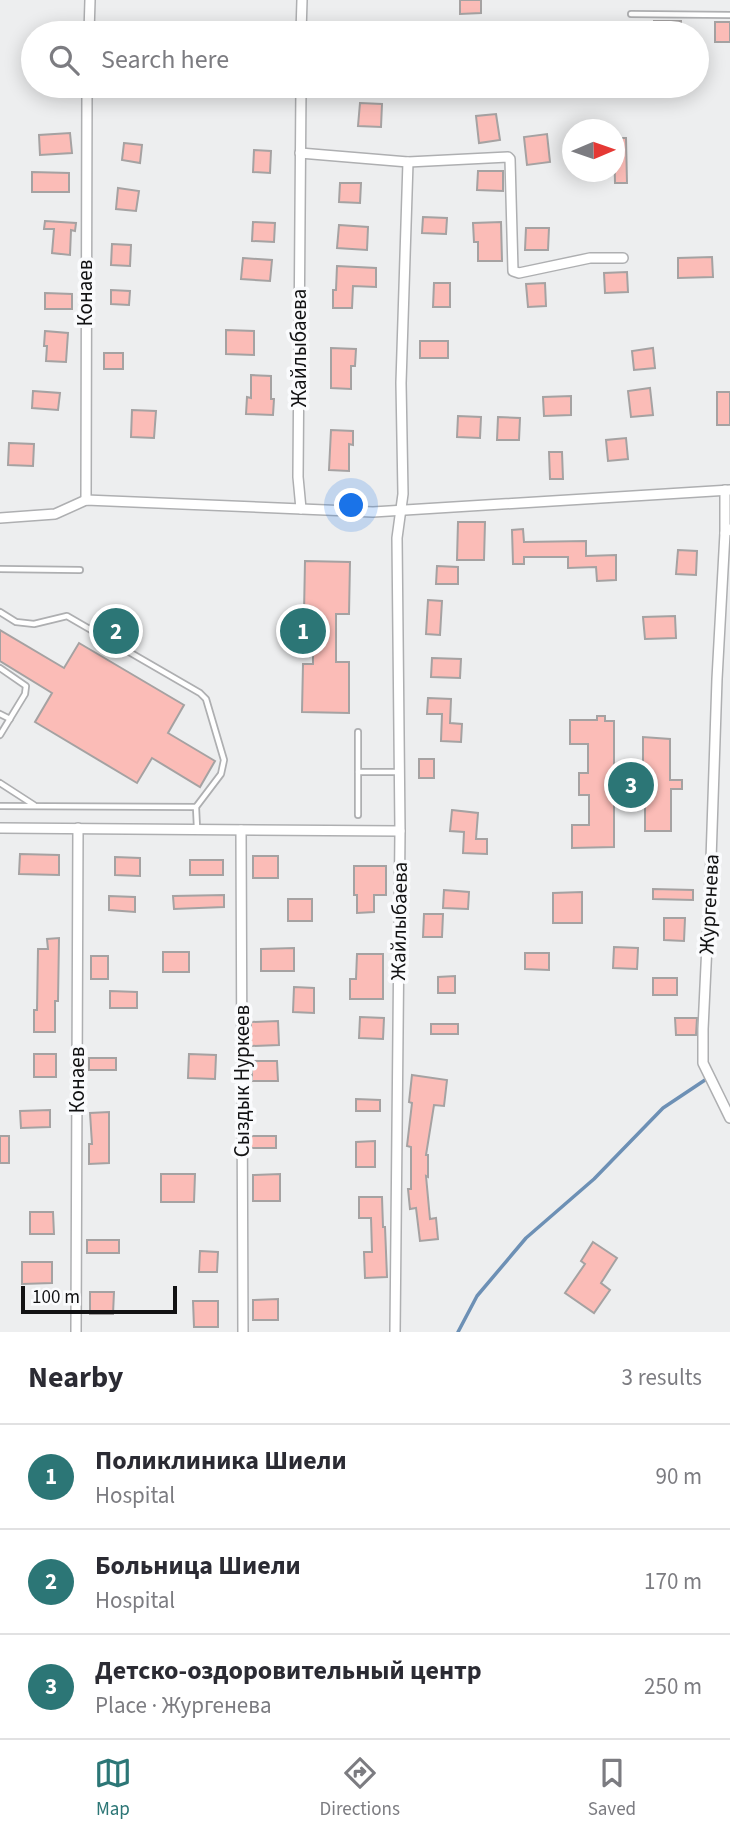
<!DOCTYPE html>
<html lang="en">
<head>
<meta charset="utf-8">
<style>
	body { margin:0; font-family:"Source Sans 3",sans-serif; background:#f7f7f7; color:#2b2b33 }
	.compass { position:absolute; left:562px; top:119px; width:63px; height:63px; border-radius:50%; background:#fff; box-shadow:0 4px 18px #0003; rotate:88deg }
	.scale { position:absolute; left:21px; bottom:18px; width:156px; box-sizing:border-box; padding-left:7px; border:4px solid #121213; border-top:0; font-size:19px; line-height:24px; white-space:nowrap; color:#121213; -webkit-text-stroke:5px #fafbfd; paint-order:stroke }
	.you { position:absolute; left:352px; top:506px; width:24px; height:24px; margin:-18px; border:5px solid #fff; border-radius:50%; background:#1a73e8; box-shadow:0 0 0 10px #1a73e833 }
	.badge { display:grid; place-items:center; width:46px; height:46px; border-radius:50%; background:#2c7676; color:#fff; font-size:23px; font-weight:700 }
	.pin { position:absolute; translate:-50% -50%; border:4px solid #fff; box-shadow:0 2px 7px #0006 }
	.list { margin:0; padding:0; list-style:none }
	h2 { display:flex; justify-content:space-between; align-items:center; height:91px; margin:0; padding:0 28px; font-size:30px }
	h2 small { font-size:23px; font-weight:400; color:#7c7c81 }
	.list li { display:grid; grid-template-columns:46px 1fr auto; gap:21px; align-items:center; box-sizing:border-box; height:105px; padding:0 28px; border-top:2px solid #e1e1e2 }
	.list b { display:block; font-size:26px; white-space:nowrap }
	.list p { margin:0; font-size:23px; white-space:nowrap; color:#7c7c81 }
	.list em { font-size:23px; font-style:normal; color:#7c7c81 }
	.icon { flex:none; width:38px; height:38px; fill:none; stroke:currentColor; stroke-width:2; stroke-linecap:round; stroke-linejoin:round }
	.map { position:relative; flex:none; width:730px; height:1332px; overflow:hidden }
	.search { position:absolute; background:#fff; box-shadow:0 4px 18px #0003; left:21px; right:21px; top:21px; height:77px; display:flex; align-items:center; gap:18px; box-sizing:border-box; padding:0 24px; border-radius:38px; color:#7c7c81; font-size:26px }
	.sheet { height:406px; background:#fff }
	nav { display:flex; justify-content:space-around; align-items:center; box-sizing:border-box; height:98px; border-top:2px solid #e1e1e2; background:#fff; font-size:19px; color:#7c7c81 }
	nav a { display:grid; justify-items:center; gap:4px }
	nav .on { color:#2c7676 }
	.map>svg:first-child { display:block }
	.lines { fill:none; stroke-linecap:round; stroke-linejoin:round }
	.stream { stroke:#6d90b5; stroke-width:3.5 }
	.building { fill:#fbbcb7; stroke:#a5a2a2; stroke-width:2 }
	.lane-casing { stroke:#aeafb1; stroke-width:8 }
	.street-casing { stroke:#aeafb1; stroke-width:12 }
	.lane { stroke:#fff; stroke-width:4.5 }
	.street { stroke:#fff; stroke-width:9 }
	.labels { text-anchor:middle; stroke-width:7; stroke-linejoin:round; paint-order:stroke }
	.street-label { font-size:21px; fill:#121213; stroke:#fafbfd }
</style>
</head>
<body>
<div class="map">
<svg width="730" height="1332" viewBox="0 0 730 1332">
	<rect width="100%" height="100%" fill="#edeeef"/>
	<g class="lines">
		<polyline class="stream" points="458,1332 477,1296 526,1238 594,1179 663,1108 705,1080"/>
	</g>
	<g class="building">
		<polygon points="460,0 481,0 481,13 460,14"/>
		<rect x="654" y="21" width="27" height="12"/>
		<rect x="715" y="22" width="15" height="20"/>
		<polygon points="360,103 382,104 381,127 358,126"/>
		<polygon points="496,114 500,140 479,143 476,116"/>
		<polygon points="70,133 72,153 40,155 39,135"/>
		<polygon points="547,134 550,162 527,165 524,137"/>
		<polygon points="614,138 626,138 627,183 615,183"/>
		<polygon points="124,143 142,145 140,163 122,160"/>
		<polygon points="254,150 271,151 270,173 253,172"/>
		<polygon points="478,171 503,171 503,191 477,190"/>
		<polygon points="32,172 69,173 69,192 32,192"/>
		<polygon points="340,183 361,183 360,203 339,202"/>
		<polygon points="118,188 139,191 136,211 116,209"/>
		<polygon points="423,217 447,218 446,234 422,233"/>
		<polygon points="45,221 76,223 75,231 71,230 70,255 52,253 54,229 44,229"/>
		<polygon points="253,222 275,223 274,242 252,241"/>
		<polygon points="501,222 502,261 478,261 478,242 474,242 473,223"/>
		<polygon points="339,225 368,227 367,250 337,248"/>
		<polygon points="526,228 549,228 548,250 525,250"/>
		<polygon points="112,244 131,245 130,266 111,265"/>
		<polygon points="712,257 713,277 678,278 678,258"/>
		<polygon points="243,258 272,260 270,281 241,279"/>
		<polygon points="337,266 376,268 376,287 353,286 352,308 333,308 333,290 336,290"/>
		<polygon points="627,272 628,292 605,293 604,273"/>
		<polygon points="434,283 450,283 450,307 433,307"/>
		<polygon points="545,283 546,306 528,307 526,284"/>
		<polygon points="111,290 130,291 129,305 111,304"/>
		<polygon points="45,293 72,294 72,309 45,309"/>
		<polygon points="226,330 254,331 254,355 226,354"/>
		<polygon points="45,331 68,333 66,362 46,361 47,346 44,346"/>
		<rect x="420" y="341" width="28" height="17"/>
		<polygon points="331,348 356,349 355,366 351,366 351,389 331,388"/>
		<polygon points="653,348 655,368 634,370 632,351"/>
		<rect x="104" y="353" width="19" height="16"/>
		<polygon points="251,375 271,376 271,399 274,399 273,415 246,414 247,397 251,398"/>
		<polygon points="650,388 653,415 631,417 628,391"/>
		<polygon points="33,391 60,393 58,410 32,408"/>
		<rect x="717" y="392" width="13" height="33"/>
		<polygon points="571,396 571,415 544,416 543,397"/>
		<polygon points="132,410 156,411 154,438 131,437"/>
		<polygon points="458,416 481,417 480,438 457,437"/>
		<polygon points="498,417 520,418 519,440 497,440"/>
		<polygon points="331,430 353,431 353,445 349,444 349,471 329,470"/>
		<polygon points="626,438 628,459 608,461 606,440"/>
		<polygon points="9,443 34,444 33,466 8,465"/>
		<polygon points="549,452 562,452 563,479 550,479"/>
		<polygon points="458,522 485,522 484,560 457,560"/>
		<polygon points="523,529 524,542 586,541 586,556 616,555 616,580 597,581 596,567 568,568 568,557 524,557 524,564 513,564 512,530"/>
		<polygon points="678,550 697,551 696,575 676,574"/>
		<polygon points="305,561 350,562 349,614 336,614 336,662 349,662 349,713 302,712 303,664 313,664 313,613 304,613"/>
		<polygon points="437,566 458,567 458,584 436,584"/>
		<polygon points="428,600 442,601 440,635 426,634"/>
		<polygon points="675,616 676,638 645,639 643,617"/>
		<polygon points="0,630 64,668 79,643 184,705 168,733 215,761 200,787 152,758 137,783 35,722 52,693 0,661"/>
		<polygon points="432,658 461,659 460,678 431,677"/>
		<polygon points="428,698 451,699 450,723 462,724 461,742 441,741 442,714 427,714"/>
		<polygon points="597,716 605,716 605,721 614,721 614,771 643,771 643,737 670,739 670,780 682,780 682,789 671,789 671,831 645,831 645,797 614,797 614,847 572,848 572,825 589,825 589,795 579,795 579,773 588,773 588,744 570,744 570,720 597,720"/>
		<rect x="419" y="759" width="15" height="19"/>
		<polygon points="452,810 478,813 476,839 487,839 487,854 463,853 464,832 450,831"/>
		<polygon points="20,854 59,855 59,875 19,874"/>
		<rect x="253" y="856" width="25" height="22"/>
		<polygon points="115,857 140,858 140,876 115,875"/>
		<rect x="190" y="860" width="33" height="15"/>
		<polygon points="354,866 386,866 386,895 374,895 374,912 357,913 357,895 354,895"/>
		<polygon points="653,889 693,890 693,900 653,899"/>
		<polygon points="444,890 469,892 468,909 443,908"/>
		<polygon points="582,892 582,923 553,923 553,893"/>
		<polygon points="224,895 224,907 174,909 173,896"/>
		<polygon points="109,896 135,897 135,912 109,910"/>
		<rect x="288" y="899" width="24" height="22"/>
		<polygon points="424,914 443,914 442,937 423,937"/>
		<polygon points="664,918 685,918 684,941 664,940"/>
		<polygon points="59,938 58,1001 55,1001 55,1032 34,1032 34,1010 37,1010 38,949 48,949 47,939"/>
		<polygon points="614,947 638,948 637,969 613,968"/>
		<polygon points="294,948 294,971 261,971 261,949"/>
		<rect x="163" y="952" width="26" height="20"/>
		<polygon points="525,953 549,953 549,970 525,969"/>
		<polygon points="357,954 383,954 383,999 350,999 350,979 356,979"/>
		<rect x="91" y="956" width="17" height="23"/>
		<polygon points="455,976 455,993 438,993 438,977"/>
		<rect x="653" y="978" width="24" height="17"/>
		<polygon points="294,987 314,988 314,1013 293,1012"/>
		<polygon points="110,991 137,992 137,1008 110,1008"/>
		<polygon points="360,1017 384,1018 383,1039 359,1038"/>
		<polygon points="675,1018 697,1018 696,1035 676,1035"/>
		<polygon points="278,1021 279,1045 251,1046 251,1022"/>
		<rect x="431" y="1024" width="27" height="10"/>
		<rect x="34" y="1054" width="22" height="23"/>
		<polygon points="189,1054 216,1055 215,1079 188,1078"/>
		<rect x="89" y="1058" width="27" height="12"/>
		<polygon points="252,1061 277,1061 278,1081 252,1081"/>
		<polygon points="412,1075 447,1080 444,1106 434,1105 426,1155 428,1155 428,1177 426,1176 430,1219 436,1218 438,1239 420,1241 416,1208 410,1209 408,1189 411,1189 411,1147 407,1146 412,1103 409,1102"/>
		<polygon points="356,1099 380,1100 380,1111 356,1111"/>
		<polygon points="50,1110 50,1127 21,1128 20,1111"/>
		<polygon points="109,1112 109,1163 89,1164 89,1144 92,1144 90,1113"/>
		<rect x="0" y="1136" width="9" height="27"/>
		<rect x="250" y="1136" width="26" height="12"/>
		<polygon points="375,1141 375,1167 356,1167 356,1142"/>
		<polygon points="161,1174 195,1174 194,1202 161,1202"/>
		<polygon points="280,1174 280,1201 253,1201 253,1175"/>
		<polygon points="359,1197 382,1197 383,1227 385,1227 387,1277 365,1278 364,1252 372,1252 371,1218 359,1218"/>
		<polygon points="30,1212 53,1212 54,1234 30,1234"/>
		<rect x="87" y="1240" width="32" height="13"/>
		<polygon points="593,1242 617,1258 601,1283 610,1290 594,1313 565,1293 585,1264 581,1261"/>
		<polygon points="200,1251 218,1252 217,1272 199,1272"/>
		<polygon points="22,1262 52,1262 52,1283 22,1284"/>
		<polygon points="90,1292 114,1292 113,1314 90,1314"/>
		<polygon points="278,1299 278,1320 253,1320 253,1300"/>
		<polygon points="193,1301 218,1301 218,1327 194,1327"/>
	</g>
	<g class="lines">
		<g class="lane-casing">
			<g id="lane">
				<polyline points="631,14 730,15"/>
				<polyline points="0,569 80,570"/>
				<polyline points="0,612 16,622 34,624 67,616 200,693 206,699 224,760 221,774 196,807 197,828"/>
				<polyline points="0,668 26,686 25,694 0,735"/>
				<polyline points="0,714 10,719"/>
				<polyline points="358,732 358,815"/>
				<polyline points="358,772 398,772"/>
				<polyline points="0,783 34,805"/>
				<polyline points="0,806 196,807"/>
			</g>
		</g>
		<g class="street-casing">
			<g id="street">
				<polyline points="89,33 90,0"/>
				<polyline points="301,33 302,0"/>
				<polyline points="300,153 408,162 508,157 510,159 513,271 519,273 590,258 623,258"/>
				<polyline points="725,490 725,533"/>
				<polyline points="86,500 87,86"/>
				<polyline points="301,509 298,477 301,86"/>
				<polyline points="0,518 55,514 86,500 373,512 730,490"/>
				<polyline points="730,529 725,533 717,679 711,860 703,1029 703,1063 730,1118"/>
				<polyline points="0,828 400,831"/>
				<polyline points="241,830 243,1332"/>
				<polyline points="76,1332 78,828"/>
				<polyline points="395,1332 400,831 397,538 403,494 401,383 408,162"/>
			</g>
		</g>
		<use href="#lane" class="lane"/>
		<use href="#street" class="street"/>
	</g>
	<g class="labels">
		<g class="street-label">
			<text transform="translate(85 293) rotate(-90)" y="7">Конаев</text>
			<text transform="translate(299 348) rotate(-90)" y="7">Жайлыбаева</text>
			<text transform="translate(709 904) rotate(-87)" y="7">Жургенева</text>
			<text transform="translate(399 921) rotate(-89)" y="7">Жайлыбаева</text>
			<text transform="translate(77 1080) rotate(-90)" y="7">Конаев</text>
			<text transform="translate(242 1081) rotate(-90)" y="7">Сыздык Нуркеев</text>
		</g>
	</g>
</svg>
<svg class="compass" viewBox="-18 -18 36 36"><path d="M0-13l5 13h-10z" fill="#e53935"/><path d="M0 13l5-13h-10z" fill="#7c7c81"/></svg>
<div class="scale">100 m</div>
<div class="you"></div>
<div class="pin badge" style="left:303px;top:631px">1</div>
<div class="pin badge" style="left:116px;top:631px">2</div>
<div class="pin badge" style="left:631px;top:785px">3</div>
<div class="search"><svg class="icon" aria-label="search" viewBox="0 0 24 24"><circle cx="10" cy="10" r="6"/><path d="M15 15l6 6"/></svg>Search here</div>
</div>
<section class="sheet">
<h2>Nearby<small>3 results</small></h2>
<ul class="list">
<li><span class="badge">1</span><div><b>Поликлиника Шиели</b><p>Hospital</p></div><em>90 m</em></li>
<li><span class="badge">2</span><div><b>Больница Шиели</b><p>Hospital</p></div><em>170 m</em></li>
<li><span class="badge">3</span><div><b>Детско-оздоровительный центр</b><p>Place · Жургенева</p></div><em>250 m</em></li>
</ul>
</section>
<nav>
<a class="on"><svg class="icon" aria-label="map" viewBox="0 0 24 24"><path d="M3 6l6-2 6 2 6-2v14l-6 2-6-2-6 2zM9 4v14M15 6v14"/></svg>Map</a>
<a><svg class="icon" aria-label="directions" viewBox="0 0 24 24"><path d="M12 3l9 9-9 9-9-9zM9 14v-3h6M13 9l2 2-2 2"/></svg>Directions</a>
<a><svg class="icon" aria-label="saved" viewBox="0 0 24 24"><path d="M7 4h10v16l-5-4-5 4z"/></svg>Saved</a>
</nav>
</body>
</html>
